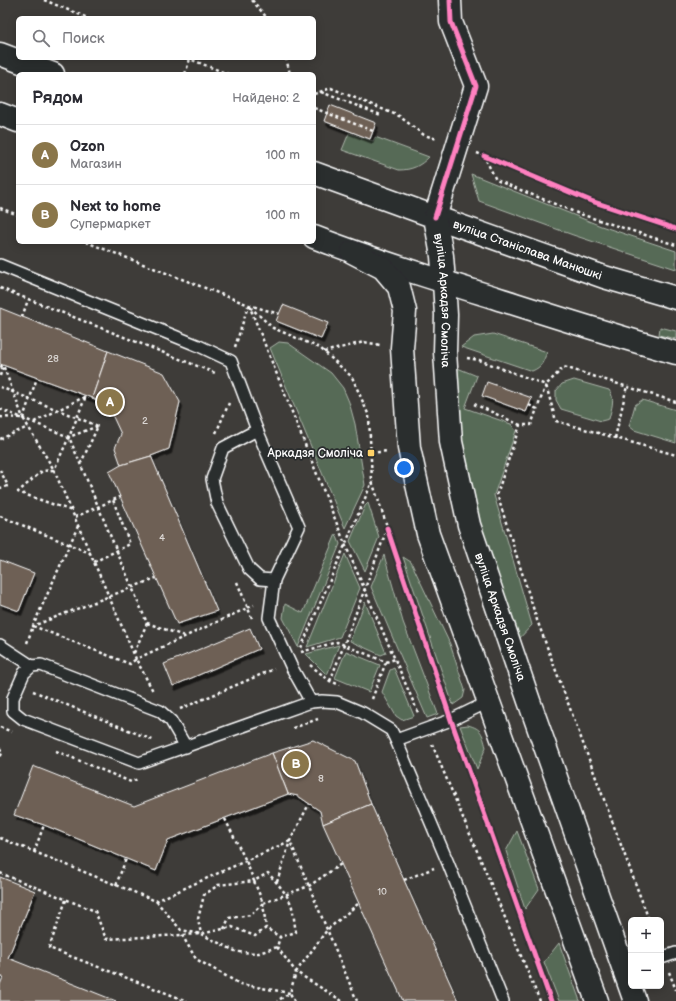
<!DOCTYPE html>
<html lang="ru">
<head>
<meta charset="utf-8">
<style>
	body { margin:0; font-family:"Balsamiq Sans",sans-serif; background:#f7f7f7; color:#2b2b33 }
	.controls { position:absolute; right:12px; bottom:12px; display:grid; overflow:hidden; border-radius:6px; box-shadow:0 2px 10px #0003 }
	.controls button { width:36px; height:36px; display:grid; place-items:center; padding:0; border:0; border-bottom:1px solid #e1e1e2; background:#fff; color:#2b2b33; font:20px sans-serif }
	.you { position:absolute; left:404px; top:468px; width:14px; height:14px; margin:-10px; border:3px solid #fff; border-radius:50%; background:#1a73e8; box-shadow:0 0 0 6px #1a73e833 }
	.badge { display:grid; place-items:center; width:26px; height:26px; border-radius:50%; background:#8a764a; color:#fff; font-size:13px; font-weight:700 }
	.pin { position:absolute; translate:-50% -50%; border:2px solid #fff; box-shadow:0 1px 4px #0006 }
	.list { margin:0; padding:0; list-style:none }
	h2 { display:flex; justify-content:space-between; align-items:center; height:52px; margin:0; padding:0 16px; font-size:17px }
	h2 small { font-size:13px; font-weight:400; color:#7c7c81 }
	.list li { display:grid; grid-template-columns:26px 1fr auto; gap:12px; align-items:center; box-sizing:border-box; height:60px; padding:0 16px; border-top:1px solid #e1e1e2 }
	.list b { display:block; font-size:15px; white-space:nowrap }
	.list p { margin:0; font-size:13px; white-space:nowrap; color:#7c7c81 }
	.list em { font-size:13px; font-style:normal; color:#7c7c81 }
	.icon { flex:none; width:22px; height:22px; fill:none; stroke:currentColor; stroke-width:2; stroke-linecap:round; stroke-linejoin:round }
	.map { position:relative; flex:none; width:676px; height:1001px; overflow:hidden }
	.search { position:absolute; background:#fff; box-shadow:0 2px 10px #0003; left:16px; top:16px; width:300px; height:44px; display:flex; align-items:center; gap:10px; box-sizing:border-box; padding:0 14px; border-radius:6px; color:#7c7c81; font-size:15px }
	.panel { position:absolute; background:#fff; box-shadow:0 2px 10px #0003; left:16px; top:72px; width:300px; height:172px; border-radius:6px }
	.map>svg:first-child { display:block }
	.green { fill:#576b56; stroke:#abb5aa }
	.building { fill:#6e6054; stroke:#fff; filter:url(#shadow) }
	.lines { fill:none; stroke-linecap:round; stroke-linejoin:round }
	.service-casing { stroke:#fff; stroke-width:14 }
	.minor-casing { stroke:#fff; stroke-width:25 }
	.secondary-casing { stroke:#fff; stroke-width:25 }
	.path { stroke:#fff; stroke-width:2.5; stroke-dasharray:3 3; stroke-linecap:butt }
	.service { stroke:#2a2d2e; stroke-width:11 }
	.minor { stroke:#2a2d2e; stroke-width:22 }
	.secondary { stroke:#2a2d2e; stroke-width:22 }
	.cycleway-casing { stroke:#2a2d2e; stroke-width:8 }
	.cycleway { stroke:#ff80c0; stroke-width:5 }
	.poi-dot { fill:#ffd166; stroke:#2a2d2e; stroke-width:1.5 }
	.labels { text-anchor:middle; stroke-width:3.5; stroke-linejoin:round; paint-order:stroke }
	.number-label { font-size:10px; fill:#dbd7d4 }
	.street-label { font-size:12px; fill:#fff; stroke:#2a2d2e }
	.poi-label { font-size:12px; fill:#fff; stroke:#2a2d2e; text-anchor:end }
</style>
</head>
<body>
<div class="map">
<svg width="676" height="1001" viewBox="0 0 676 1001">
	<defs>
		<filter id="shadow"><feDropShadow dx="2.5" dy="4.5" stdDeviation="0" flood-color="#0009"/></filter>
	</defs>
	<rect width="100%" height="100%" fill="#3e3c39"/>
	<filter id="ink" filterUnits="userSpaceOnUse"><feTurbulence type="fractalNoise" baseFrequency=".025" numOctaves="2"/><feDisplacementMap in="SourceGraphic" scale="8" xChannelSelector="R" yChannelSelector="G"/><feConvolveMatrix kernelMatrix="1 2 1 2 8 2 1 2 1" color-interpolation-filters="sRGB"/></filter>
	<g filter="url(#ink)">
		<g class="green">
			<path d="M349 133 373 141 375 137 429 157C420 166 412 170 399 170L342 150Z"/>
			<polygon points="471,174 601,226 676,251 676,269 573,235 479,201"/>
			<polygon points="660,327 676,331 676,339 659,335"/>
			<path d="M493 334 547 352C543 362 542 367 532 371L461 347 474 337Z"/>
			<polygon points="279,342 288,343 331,373 343,388 349,402 355,424 365,485 345,528 270,348"/>
			<polygon points="455,367 477,376 465,408 511,424 516,431 494,495 532,625 517,641 469,489 461,451"/>
			<path d="M574 380 609 390C616 399 611 409 609 419L601 421 561 409 556 400V391L562 384Z"/>
			<polygon points="642,400 676,410 676,443 634,430 629,426 635,405"/>
			<polygon points="368,503 379,537 365,571 350,541 365,506"/>
			<polygon points="336,534 340,544 298,647 283,618 285,604 303,613"/>
			<polygon points="345,554 360,588 340,637 307,647"/>
			<polygon points="384,555 403,622 438,714 427,718 371,587"/>
			<polygon points="403,557 411,562 450,644 465,690 463,698 453,705"/>
			<polygon points="365,602 386,653 381,655 350,641"/>
			<polygon points="339,645 327,675 306,654"/>
			<polygon points="346,651 380,665 369,692 335,678"/>
			<polygon points="394,668 414,716 402,720 396,716 382,692 390,670"/>
			<path d="M468 725C482 729 482 733 486 747L477 769 460 726Z"/>
			<polygon points="517,831 539,889 525,909 506,851"/>
			<polygon points="559,943 580,1001 559,1001 544,962"/>
		</g>
		<g class="building">
			<polygon points="330,105 376,123 370,139 324,121"/>
			<polygon points="283,305 328,323 321,339 276,321"/>
			<polygon points="0,308 108,351 92,398 0,364"/>
			<polygon points="108,351 164,373 180,402 169,449 151,456 121,465 115,448 121,434 108,406 92,398"/>
			<polygon points="487,382 532,398 526,412 482,396"/>
			<polygon points="151,456 217,611 177,624 109,472 121,465"/>
			<polygon points="0,560 34,573 19,611 0,604"/>
			<polygon points="250,628 259,649 173,686 164,664"/>
			<polygon points="313,740 355,761 371,804 323,824 320,811 298,796 288,794 272,753"/>
			<polygon points="272,753 288,794 168,840 156,871 44,825 14,815 33,766 134,806"/>
			<polygon points="371,804 404,880 458,1001 403,1001 323,824"/>
			<polygon points="0,877 35,891 8,958 116,1001 0,1001 0,985 3,977 0,976"/>
		</g>
		<g class="lines">
			<g class="service-casing">
				<g id="service">
					<polyline points="0,265 199,346 231,361 257,430 299,527 274,580 269,618 292,668 311,702"/>
					<polyline points="257,430 223,448 212,479 217,503 249,569 260,579 274,580"/>
					<polyline points="0,645 32,666"/>
					<polyline points="396,740 451,720 488,702"/>
					<polyline points="186,747 171,721 160,711 41,665 32,666 24,673 13,698 13,711 23,719 139,763 311,702 322,701 337,702 363,713 391,730 396,740 448,863 503,1001"/>
					<polyline points="661,958 676,953"/>
				</g>
			</g>
			<g class="minor-casing">
				<polyline id="minor" points="435,217 476,86 451,22 450,0"/>
			</g>
			<g class="secondary-casing">
				<g id="secondary">
					<polyline points="0,54 53,74"/>
					<polyline points="0,114 18,121"/>
					<path id="s1" d="M314 173 435 217 604 277 676 298"/>
					<path id="s2" d="M435 217 442 256 444 282 446 315 445 352 451 442 469 525 529 701 635 1001"/>
					<path d="M314 237C373 260 435 279 496 298 556 317 615 336 676 353"/>
					<polyline points="352,252 383,268 399,287 405,311 402,348 409,448 428,534 597,1001"/>
				</g>
			</g>
			<g class="path">
				<polyline points="44,0 88,18"/>
				<polyline points="252,0 267,18"/>
				<polyline points="187,58 228,74"/>
				<polyline points="286,58 290,74"/>
				<polyline points="185,74 190,59"/>
				<polyline points="321,92 381,115"/>
				<polyline points="314,94 331,88 399,116 424,135 437,139"/>
				<polyline points="314,108 373,131"/>
				<polyline points="477,153 484,156 496,180 577,213 676,245"/>
				<polyline points="0,208 18,215"/>
				<polyline points="86,242 249,305 279,314"/>
				<polyline points="0,288 215,373"/>
				<polyline points="249,305 345,544 419,715"/>
				<polyline points="250,307 273,328 320,348 352,377 369,416 372,481 446,705"/>
				<polyline points="22,317 28,300"/>
				<polyline points="235,347 248,306"/>
				<polyline points="324,352 364,342 380,345"/>
				<polyline points="467,358 479,360 546,385 537,409"/>
				<polyline points="0,367 3,365 23,418 37,378"/>
				<polyline points="0,376 3,366"/>
				<polyline points="0,387 98,426 81,463"/>
				<polyline points="676,402 564,367 546,385 556,421 676,455"/>
				<polyline points="474,404 520,425"/>
				<polyline points="529,405 537,409 531,425 520,425 497,494 537,620 649,920"/>
				<polyline points="0,409 69,437 98,426"/>
				<polyline points="0,417 23,418 54,470 42,471 18,492 72,511"/>
				<polyline points="34,422 86,396 69,437"/>
				<polyline points="216,433 229,403"/>
				<polyline points="615,438 627,386"/>
				<polyline points="0,439 28,427"/>
				<polyline points="371,453 388,451"/>
				<polyline points="0,470 8,486 0,488"/>
				<polyline points="0,516 90,553"/>
				<polyline points="75,517 120,497"/>
				<polyline points="78,526 33,626 156,578"/>
				<polyline points="94,562 130,544 113,500"/>
				<polyline points="237,582 252,618"/>
				<polyline points="147,623 184,636"/>
				<polyline points="27,643 33,626 130,664 136,659 153,691"/>
				<polyline points="301,648 372,482"/>
				<polyline points="301,652 337,642 386,662 395,659"/>
				<polyline points="134,653 147,623 69,437 54,470 136,659 254,605"/>
				<polyline points="310,665 330,681 340,685"/>
				<polyline points="330,681 344,645 387,529"/>
				<polyline points="33,691 155,741"/>
				<polyline points="372,699 386,662"/>
				<polyline points="180,709 274,669"/>
				<polyline points="0,727 12,732"/>
				<polyline points="293,728 318,719"/>
				<polyline points="456,734 551,1001"/>
				<polyline points="432,744 540,1001"/>
				<polyline points="0,748 2,753 0,758"/>
				<polyline points="56,751 131,782 138,779"/>
				<path d="M225 819 246 861 254 881 218 885 204 895 198 919 201 934 237 952 259 953 277 947 280 937 296 932C294 923 294 912 291 904 286 892 276 882 268 873L254 881 263 903 309 886 341 864"/>
				<polyline points="0,838 156,901 290,841 357,1001"/>
				<polyline points="34,852 44,825"/>
				<polyline points="0,873 95,911 106,939 201,934"/>
				<polyline points="404,880 434,868"/>
				<polyline points="277,882 290,841 309,804"/>
				<polyline points="116,885 126,859"/>
				<polyline points="66,900 49,948 187,1001"/>
				<polyline points="156,901 181,930 201,934 232,927 255,936 266,928 280,937"/>
				<polyline points="263,903 266,928"/>
				<polyline points="224,929 229,918 251,915 263,903"/>
				<polyline points="182,935 196,959 240,984 290,993 277,1001"/>
				<polyline points="277,947 296,972 290,993 294,1001"/>
				<polyline points="669,972 676,990"/>
				<polyline points="342,1001 296,972 327,930 359,903"/>
			</g>
			<use href="#service" class="service"/>
			<use href="#minor" class="minor"/>
			<use href="#secondary" class="secondary"/>
			<g class="cycleway-casing">
				<g id="cycleway">
					<polyline points="484,156 591,201 676,229"/>
					<polyline points="435,217 476,86 451,22 450,0"/>
					<polyline points="387,528 451,720 551,1001"/>
				</g>
			</g>
			<use href="#cycleway" class="cycleway"/>
		</g>
	</g>
	<rect class="poi-dot" x="367" y="449" width="8" height="8" rx="2"/>
	<g class="labels">
		<g class="number-label">
			<text x="53" y="362">28</text>
			<text x="145" y="424">2</text>
			<text x="162" y="541">4</text>
			<text x="321" y="782">8</text>
			<text x="382" y="895">10</text>
		</g>
		<g class="street-label">
			<text dy="4" stroke="none"><textPath href="#s1" startOffset="227">вуліца Станіслава Манюшкі</textPath></text>
			<text dy="4" stroke="none"><textPath href="#s2" startOffset="84">вуліца Аркадзя Смоліча</textPath></text>
			<text dy="4" stroke="none"><textPath href="#s2" startOffset="408">вуліца Аркадзя Смоліча</textPath></text>
		</g>
		<g class="poi-label">
			<text x="363" y="457">Аркадзя Смоліча</text>
		</g>
	</g>
</svg>
<div class="controls">
<button>+</button>
<button>−</button>
</div>
<div class="you"></div>
<div class="pin badge" style="left:110px;top:402px">A</div>
<div class="pin badge" style="left:296px;top:764px">B</div>
<div class="search"><svg class="icon" aria-label="search" viewBox="0 0 24 24"><circle cx="10" cy="10" r="6"/><path d="M15 15l6 6"/></svg>Поиск</div>
<section class="panel">
<h2>Рядом<small>Найдено: 2</small></h2>
<ul class="list">
<li><span class="badge">A</span><div><b>Ozon</b><p>Магазин</p></div><em>100 m</em></li>
<li><span class="badge">B</span><div><b>Next to home</b><p>Супермаркет</p></div><em>100 m</em></li>
</ul>
</section>
</div>
</body>
</html>
